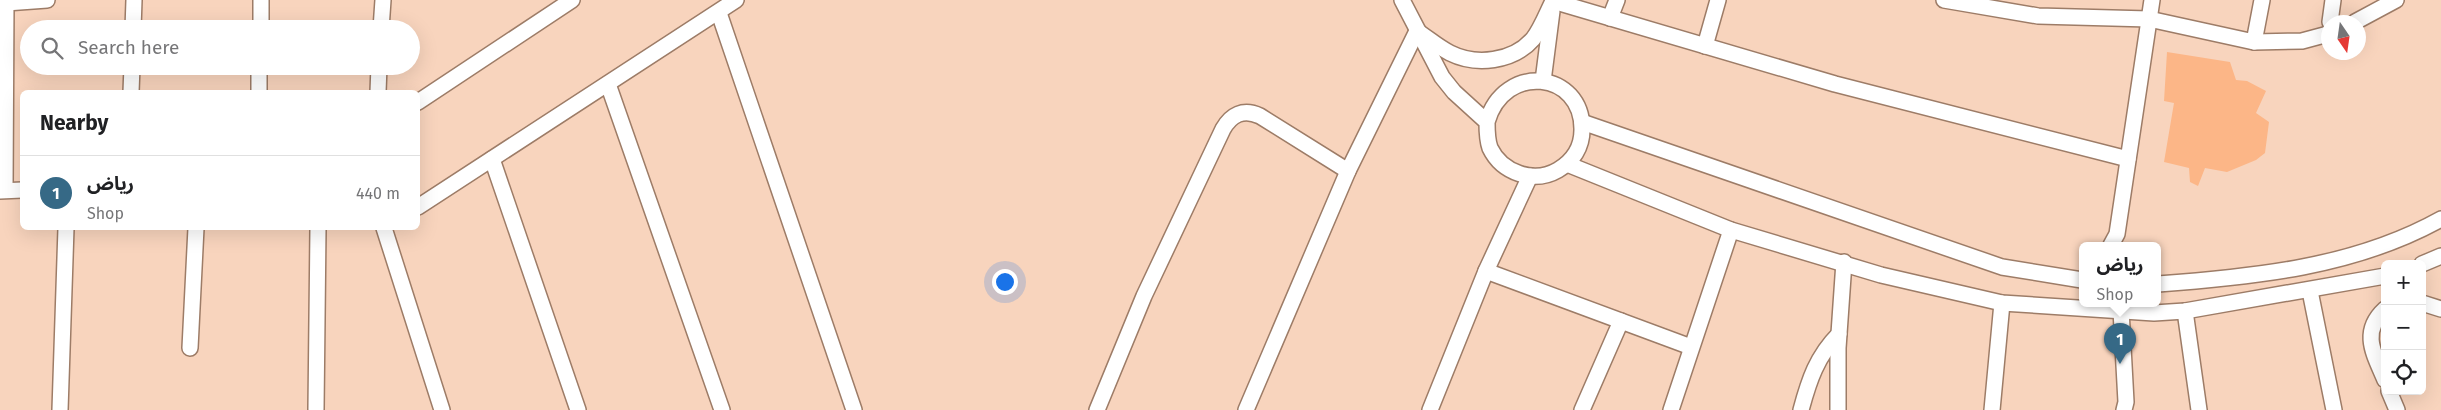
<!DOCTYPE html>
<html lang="en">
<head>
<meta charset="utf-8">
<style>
	body { margin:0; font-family:"Fira Sans","Noto Sans Arabic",sans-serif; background:#f6f6f6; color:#202124 }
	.controls { position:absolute; right:15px; bottom:15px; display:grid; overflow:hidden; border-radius:8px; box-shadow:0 5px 20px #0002 }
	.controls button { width:45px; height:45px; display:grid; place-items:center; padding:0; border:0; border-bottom:1px solid #e0e0e0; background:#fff; color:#202124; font:25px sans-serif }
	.compass { position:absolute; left:2321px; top:15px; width:45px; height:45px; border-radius:50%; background:#fff; box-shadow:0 5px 20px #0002; rotate:167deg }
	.you { position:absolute; left:1004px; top:281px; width:18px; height:18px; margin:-12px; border:4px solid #fff; border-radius:50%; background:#1a73e8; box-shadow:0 0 0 8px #1a73e833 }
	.badge { display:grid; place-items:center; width:32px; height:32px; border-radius:50%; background:#366986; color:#fff; font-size:16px; font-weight:700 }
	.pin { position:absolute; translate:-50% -41px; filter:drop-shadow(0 1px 2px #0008) }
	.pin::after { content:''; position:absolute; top:26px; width:18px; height:15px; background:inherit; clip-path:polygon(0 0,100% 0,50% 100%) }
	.popup { position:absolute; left:2079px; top:242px; width:82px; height:65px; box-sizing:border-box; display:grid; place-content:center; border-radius:8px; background:#fff; filter:drop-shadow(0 1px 4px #0005); font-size:16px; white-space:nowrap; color:#757577 }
	.popup b { font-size:19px; color:#202124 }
	.popup::after { content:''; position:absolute; left:50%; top:100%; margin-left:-10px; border:10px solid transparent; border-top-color:#fff }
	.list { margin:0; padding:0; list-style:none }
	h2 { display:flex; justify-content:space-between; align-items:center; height:65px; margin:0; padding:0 20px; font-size:21px }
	h2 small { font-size:16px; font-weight:400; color:#757577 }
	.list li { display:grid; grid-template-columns:32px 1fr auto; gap:15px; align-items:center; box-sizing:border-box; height:75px; padding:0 20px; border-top:1px solid #e0e0e0 }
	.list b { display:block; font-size:19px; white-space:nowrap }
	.list p { margin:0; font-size:16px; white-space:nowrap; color:#757577 }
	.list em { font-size:16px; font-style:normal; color:#757577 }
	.icon { flex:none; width:28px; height:28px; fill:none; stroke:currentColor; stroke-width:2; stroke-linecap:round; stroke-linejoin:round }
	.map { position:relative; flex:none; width:2441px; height:410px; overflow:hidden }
	.search { position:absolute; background:#fff; box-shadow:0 5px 20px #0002; left:20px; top:20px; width:400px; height:55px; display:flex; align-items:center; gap:12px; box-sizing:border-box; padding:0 18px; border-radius:28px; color:#757577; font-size:19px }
	.panel { position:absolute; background:#fff; box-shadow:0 5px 20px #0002; left:20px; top:90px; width:400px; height:140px; border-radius:8px }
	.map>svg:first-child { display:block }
	.green { fill:#fcb687 }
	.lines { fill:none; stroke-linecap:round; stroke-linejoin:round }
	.street-casing { stroke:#9d7c67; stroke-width:18 }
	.street { stroke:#fff; stroke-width:15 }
</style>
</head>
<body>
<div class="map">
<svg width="2441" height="410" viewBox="0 0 2441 410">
	<rect width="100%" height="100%" fill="#f8d4bd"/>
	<polygon class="green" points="2167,52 2230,62 2236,80 2247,81 2266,91 2256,113 2269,122 2265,153 2256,160 2227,172 2205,168 2198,186 2190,182 2189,168 2164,162 2174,103 2164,101"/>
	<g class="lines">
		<g class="street-casing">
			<g id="street">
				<path d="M1402 0 1442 77 1454 92 1487 122C1487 130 1487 140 1490 148 1502 173 1534 184 1558 170 1573 161 1582 147 1582 130 1583 71 1504 62 1487 122"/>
				<polyline points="1944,0 2038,16 2149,19 2254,42 2302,41 2328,34"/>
				<polyline points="6,3 47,0"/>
				<polyline points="719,13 854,410"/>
				<polyline points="1610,18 1617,0"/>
				<polyline points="2330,22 2333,0"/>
				<polyline points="2355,22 2396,0"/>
				<polyline points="133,29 134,0"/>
				<polyline points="261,29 261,0"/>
				<polyline points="381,29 383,0"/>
				<polyline points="2254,42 2262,0"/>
				<polyline points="1705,46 1718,0"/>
				<polyline points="1543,81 1552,11"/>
				<polyline points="608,84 722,410"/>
				<polyline points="131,92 132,66"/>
				<polyline points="259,92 259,66"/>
				<polyline points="378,92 379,66"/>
				<polyline points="418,102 572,0"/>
				<polyline points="1582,122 2002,267 2082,280"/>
				<polyline points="492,159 578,410"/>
				<polyline points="1567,164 1731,230 1881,275 2002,303 2154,313 2185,311 2385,276"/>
				<polyline points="5,190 6,0"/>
				<polyline points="0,191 22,190"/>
				<polyline points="418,207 736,0"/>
				<polyline points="384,228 442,410"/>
				<polyline points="2111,245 2117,234 2152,0"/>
				<polyline points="2422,264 2441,256"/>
				<polyline points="1486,271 1691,347"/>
				<path d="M2158 284C2254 277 2355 267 2441 219"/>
				<polyline points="2310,291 2334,410"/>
				<polyline points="2422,303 2441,309"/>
				<path d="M2385 309C2360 332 2374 354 2385 380"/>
				<polyline points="2121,310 2126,402 2124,410"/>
				<polyline points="2185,311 2199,410"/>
				<polyline points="190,348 196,228"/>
				<polyline points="2389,391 2397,410"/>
				<polyline points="316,409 318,228"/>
				<polyline points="60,410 66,228"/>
				<path d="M1097 410 1144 296 1223 129C1231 115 1243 108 1260 116L1348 171"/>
				<path d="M1246 410 1348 171 1417 31C1428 38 1438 47 1450 53 1476 66 1513 62 1533 39 1541 29 1547 13 1553 1L1835 84 2128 159"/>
				<polyline points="1430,410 1486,271 1530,176"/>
				<polyline points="1582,410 1621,321"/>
				<polyline points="1671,410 1731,230"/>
				<path d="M1801 410C1809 380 1817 356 1839 334"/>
				<polyline points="1838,410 1838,348 1844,262"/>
				<polyline points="1992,410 2002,303"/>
			</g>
		</g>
		<use href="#street" class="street"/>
	</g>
</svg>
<div class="controls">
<button>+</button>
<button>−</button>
<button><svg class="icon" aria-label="locate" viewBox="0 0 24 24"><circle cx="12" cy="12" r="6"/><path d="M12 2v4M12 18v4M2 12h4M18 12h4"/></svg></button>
</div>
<svg class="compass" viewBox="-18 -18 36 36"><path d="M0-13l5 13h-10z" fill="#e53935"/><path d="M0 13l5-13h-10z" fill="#757577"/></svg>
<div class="you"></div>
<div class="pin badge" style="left:2120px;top:364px">1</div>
<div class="popup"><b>رياض</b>Shop</div>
<div class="search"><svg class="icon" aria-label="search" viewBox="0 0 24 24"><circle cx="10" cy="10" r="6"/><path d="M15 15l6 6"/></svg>Search here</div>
<section class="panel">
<h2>Nearby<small></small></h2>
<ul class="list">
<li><span class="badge">1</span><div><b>رياض</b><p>Shop</p></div><em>440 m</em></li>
</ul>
</section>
</div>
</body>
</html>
